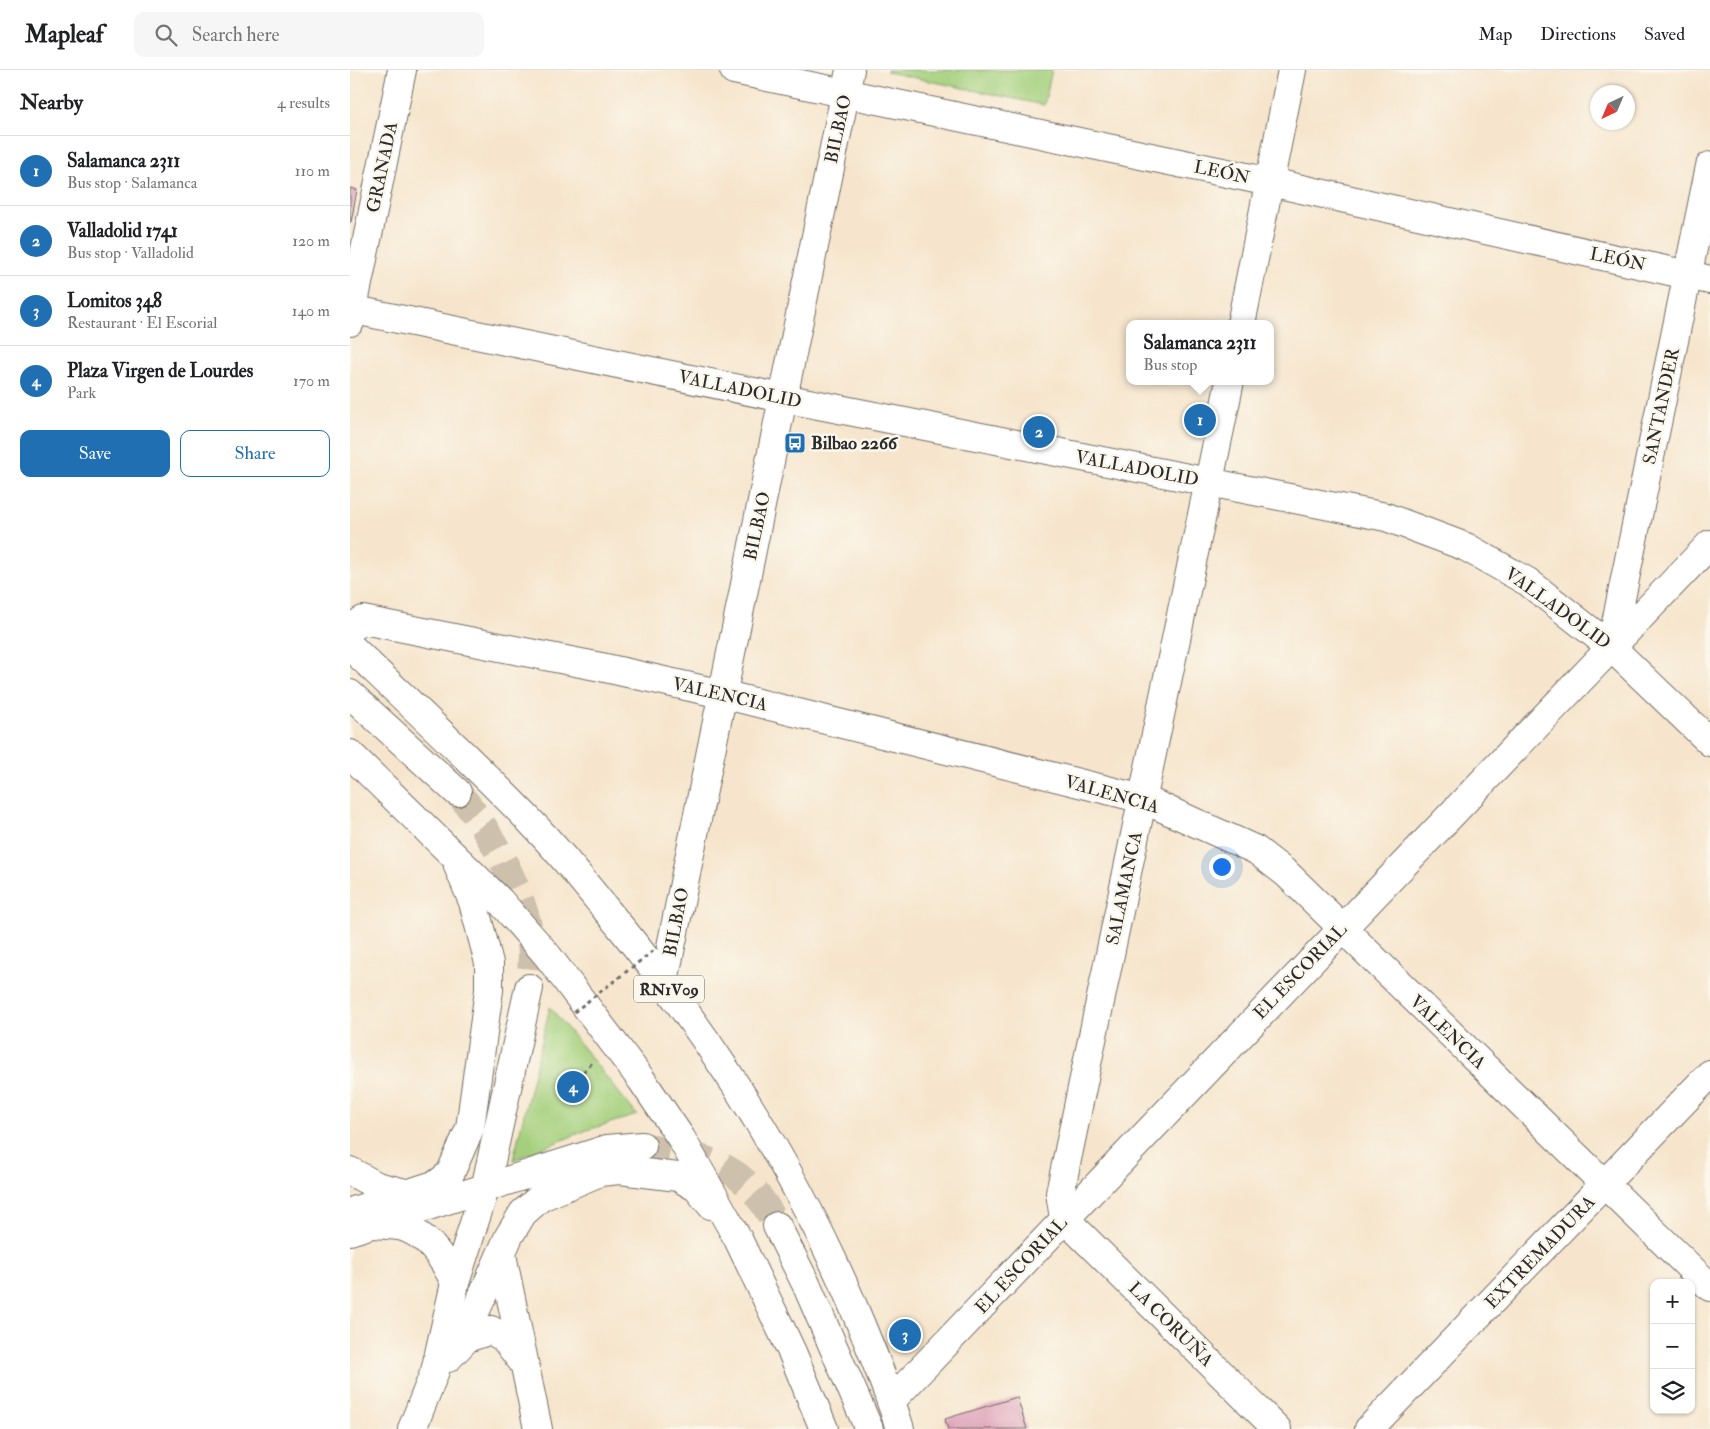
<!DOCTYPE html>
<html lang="en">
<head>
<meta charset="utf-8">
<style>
	body { margin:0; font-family:"IM FELL Double Pica",serif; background:#f6f6f6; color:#202124 }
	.controls { position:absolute; right:15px; bottom:15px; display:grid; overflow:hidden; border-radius:10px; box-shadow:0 1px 4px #0004 }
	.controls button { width:45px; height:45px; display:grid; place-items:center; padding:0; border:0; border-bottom:1px solid #e0e0e0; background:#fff; color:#202124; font:25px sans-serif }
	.compass { position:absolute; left:1240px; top:15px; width:45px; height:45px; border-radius:50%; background:#fff; box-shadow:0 1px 4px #0004; rotate:224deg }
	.you { position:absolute; left:871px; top:796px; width:18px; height:18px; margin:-12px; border:4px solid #fff; border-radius:50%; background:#1a73e8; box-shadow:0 0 0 8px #1a73e833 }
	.badge { display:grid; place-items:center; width:32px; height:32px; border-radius:50%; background:#1f6fb2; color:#fff; font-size:16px; font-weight:700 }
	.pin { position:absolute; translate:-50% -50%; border:2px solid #fff; box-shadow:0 1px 5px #0006 }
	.popup { position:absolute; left:776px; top:250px; width:148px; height:65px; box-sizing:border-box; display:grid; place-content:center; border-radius:10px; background:#fff; filter:drop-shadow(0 1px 4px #0005); font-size:16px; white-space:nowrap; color:#757577 }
	.popup b { font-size:19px; color:#202124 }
	.popup::after { content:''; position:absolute; left:50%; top:100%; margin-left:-10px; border:10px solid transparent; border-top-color:#fff }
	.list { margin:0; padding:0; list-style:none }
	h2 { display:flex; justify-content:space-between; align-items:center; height:65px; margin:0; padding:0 20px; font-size:21px }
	h2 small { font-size:16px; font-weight:400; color:#757577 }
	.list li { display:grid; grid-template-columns:32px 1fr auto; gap:15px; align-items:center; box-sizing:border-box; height:70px; padding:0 20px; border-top:1px solid #e0e0e0 }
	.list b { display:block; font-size:19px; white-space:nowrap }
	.list p { margin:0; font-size:16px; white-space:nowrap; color:#757577 }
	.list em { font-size:16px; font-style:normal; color:#757577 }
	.actions { display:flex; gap:10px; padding:15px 20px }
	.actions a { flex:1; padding:11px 0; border:1px solid #1f6fb2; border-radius:10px; text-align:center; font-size:18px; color:#1f6fb2 }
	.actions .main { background:#1f6fb2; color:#fff }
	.icon { flex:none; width:28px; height:28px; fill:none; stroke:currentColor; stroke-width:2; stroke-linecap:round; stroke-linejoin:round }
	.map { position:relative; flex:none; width:1360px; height:1359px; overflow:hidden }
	header { display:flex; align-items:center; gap:30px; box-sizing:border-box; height:70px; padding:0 25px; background:#fff; border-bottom:1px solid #e0e0e0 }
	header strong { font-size:24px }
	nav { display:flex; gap:28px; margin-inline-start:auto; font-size:18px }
	.search { width:350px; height:45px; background:#f6f6f6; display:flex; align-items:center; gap:12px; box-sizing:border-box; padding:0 18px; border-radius:10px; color:#757577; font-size:19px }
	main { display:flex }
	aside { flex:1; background:#fff }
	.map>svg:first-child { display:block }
	.green { fill:#a4d07d; stroke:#687e54 }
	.building { fill:#db99b4 }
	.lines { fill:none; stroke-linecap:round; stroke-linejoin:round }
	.major-tunnel { stroke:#cdc0ac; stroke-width:28; stroke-dasharray:28 14; stroke-linecap:butt }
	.minor-casing { stroke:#726c63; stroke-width:30 }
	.major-casing { stroke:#726c63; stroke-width:30 }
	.path { stroke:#726c63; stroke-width:3; stroke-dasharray:4 4; stroke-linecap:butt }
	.minor { stroke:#fff; stroke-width:28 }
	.major { stroke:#fff; stroke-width:28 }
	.path-bridge { stroke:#726c63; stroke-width:3; stroke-dasharray:4 4; stroke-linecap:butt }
	.labels { text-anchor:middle; stroke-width:5; stroke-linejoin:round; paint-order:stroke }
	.shield { fill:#fbf7ec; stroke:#696865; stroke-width:1 }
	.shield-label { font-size:16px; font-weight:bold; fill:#2b2b2b }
	.street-label { font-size:18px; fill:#2b2b2b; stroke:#fbf7ec }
	.poi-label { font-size:18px; font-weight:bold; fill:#2b2b2b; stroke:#fbf7ec; text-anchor:start }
</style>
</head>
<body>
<header>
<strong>Mapleaf</strong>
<div class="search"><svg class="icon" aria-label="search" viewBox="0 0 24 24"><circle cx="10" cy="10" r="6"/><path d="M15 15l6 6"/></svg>Search here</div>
<nav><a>Map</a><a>Directions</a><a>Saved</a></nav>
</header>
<main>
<aside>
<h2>Nearby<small>4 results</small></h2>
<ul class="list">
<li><span class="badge">1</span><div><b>Salamanca 2311</b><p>Bus stop · Salamanca</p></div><em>110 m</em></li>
<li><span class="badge">2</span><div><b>Valladolid 1741</b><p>Bus stop · Valladolid</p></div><em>120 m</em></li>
<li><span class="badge">3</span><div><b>Lomitos 348</b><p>Restaurant · El Escorial</p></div><em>140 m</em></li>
<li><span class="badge">4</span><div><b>Plaza Virgen de Lourdes</b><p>Park</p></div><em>170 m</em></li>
</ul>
<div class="actions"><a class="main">Save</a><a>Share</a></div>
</aside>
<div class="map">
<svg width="1360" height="1359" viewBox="0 0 1360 1359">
	<rect width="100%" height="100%" fill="#fbf7ec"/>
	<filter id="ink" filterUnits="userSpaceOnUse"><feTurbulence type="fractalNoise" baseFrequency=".02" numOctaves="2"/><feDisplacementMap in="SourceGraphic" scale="10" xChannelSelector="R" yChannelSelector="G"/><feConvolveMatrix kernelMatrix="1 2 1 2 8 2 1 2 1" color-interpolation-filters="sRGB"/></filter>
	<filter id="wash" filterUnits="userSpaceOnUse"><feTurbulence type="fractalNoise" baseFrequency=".0096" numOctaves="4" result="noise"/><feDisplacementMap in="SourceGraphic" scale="20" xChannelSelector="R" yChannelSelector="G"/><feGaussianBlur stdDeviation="1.12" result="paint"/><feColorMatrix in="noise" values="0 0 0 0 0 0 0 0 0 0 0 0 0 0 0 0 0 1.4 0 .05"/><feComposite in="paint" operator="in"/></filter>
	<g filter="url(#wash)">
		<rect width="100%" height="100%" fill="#f6e5cc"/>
		<g class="green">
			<polygon points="537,0 702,0 694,35 537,2"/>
			<polygon points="200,937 287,1045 237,1060 163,1090"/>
		</g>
		<g id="blocks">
			<g class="building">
				<polygon points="0,118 7,120 1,152 0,152"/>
				<polygon points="667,1327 677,1359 598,1359 595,1349"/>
			</g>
		</g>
	</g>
	<g filter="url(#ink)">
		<use href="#blocks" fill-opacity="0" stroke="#726c63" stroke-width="1"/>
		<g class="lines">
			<g class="major-tunnel">
				<path d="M107 722C139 757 175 824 181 872 183 887 181 903 179 918"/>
				<path d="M292 1076C358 1088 394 1092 427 1156"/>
			</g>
			<g class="minor-casing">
				<g id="minor">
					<polyline points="384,0 920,112 1360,210"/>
					<polyline points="0,239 433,328 1036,447 1116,477 1178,512 1261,577 1360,672"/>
					<polyline points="0,252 52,0"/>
					<polyline points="891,254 942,0"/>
					<polyline points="0,559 13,550 251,597 372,624 793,729 906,780 937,804 1360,1217"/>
					<polyline points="1261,577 1360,96"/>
					<polyline points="314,911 500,0"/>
					<polyline points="0,1101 27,1116 56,1123"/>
					<polyline points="714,1148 710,1123 880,311"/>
					<polyline points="714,1148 927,1359"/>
					<path d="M25 1154C34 1155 45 1155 53 1157 78 1165 95 1191 105 1213"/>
					<polyline points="152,1185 188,1359"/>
					<polyline points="98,1288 117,1268 141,1260 154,1268 172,1291"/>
					<polyline points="541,1331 1360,474"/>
					<polyline points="1019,1359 1360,1004"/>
				</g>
			</g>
			<g class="major-casing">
				<g id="major">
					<path d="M0 576C59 633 120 689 178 749 205 777 230 807 254 837 358 961 447 1100 509 1250 524 1286 539 1322 550 1359"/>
					<polyline points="0,624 107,722"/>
					<polyline points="0,684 150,831 197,885 291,1009 331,1068 388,1169 442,1282 474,1359"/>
					<polyline points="0,1142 87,1114 100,1104 120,1058 139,920 139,893 123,832 108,796"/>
					<polyline points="427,1156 456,1214 519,1359"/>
					<polyline points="0,1161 257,1079 292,1076"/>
					<polyline points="95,1287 127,1238 159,1166 173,1143 191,1127 250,1102 270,1100 328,1107 347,1118 361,1135"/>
					<polyline points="62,1359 85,1301 105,1213 135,1119 179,918"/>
				</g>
			</g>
			<polyline class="path" points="216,1019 244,991"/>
			<use href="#minor" class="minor"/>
			<use href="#major" class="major"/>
			<polyline class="path-bridge" points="224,942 307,878"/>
		</g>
	</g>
	<defs>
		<g id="bus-square" transform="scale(1.125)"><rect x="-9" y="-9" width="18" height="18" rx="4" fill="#1f6fb2" stroke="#fbf7ec"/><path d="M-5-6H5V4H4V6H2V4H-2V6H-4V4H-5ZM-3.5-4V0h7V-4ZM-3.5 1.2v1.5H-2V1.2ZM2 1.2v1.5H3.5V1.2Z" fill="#fff"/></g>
	</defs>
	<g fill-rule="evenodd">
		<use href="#bus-square" x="445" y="373"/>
	</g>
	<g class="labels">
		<rect class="shield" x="284" y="905.5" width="70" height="27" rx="4"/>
		<g class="shield-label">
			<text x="319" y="925">RN1V09</text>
		</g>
		<g class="street-label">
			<text transform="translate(488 59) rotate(-78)" y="6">BILBAO</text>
			<text transform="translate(32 97) rotate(-78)" y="6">GRANADA</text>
			<text transform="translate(872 102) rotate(12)" y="6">LEÓN</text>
			<text transform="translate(1268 189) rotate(12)" y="6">LEÓN</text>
			<text transform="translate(390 319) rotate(12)" y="6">VALLADOLID</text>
			<text transform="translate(1311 336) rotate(-78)" y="6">SANTANDER</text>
			<text transform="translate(787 398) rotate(11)" y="6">VALLADOLID</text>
			<text transform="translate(407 456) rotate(-78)" y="6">BILBAO</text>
			<text transform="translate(1208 538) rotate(36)" y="6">VALLADOLID</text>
			<text transform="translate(370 624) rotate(13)" y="6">VALENCIA</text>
			<text transform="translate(762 724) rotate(16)" y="6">VALENCIA</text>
			<text transform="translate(774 818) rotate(-78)" y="6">SALAMANCA</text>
			<text transform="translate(326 852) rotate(-79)" y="6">BILBAO</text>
			<text transform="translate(950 901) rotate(-46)" y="6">EL ESCORIAL</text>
			<text transform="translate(1098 962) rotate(44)" y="6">VALENCIA</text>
			<text transform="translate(1190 1182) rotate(-46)" y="6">EXTREMADURA</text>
			<text transform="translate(671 1195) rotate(-47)" y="6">EL ESCORIAL</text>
			<text transform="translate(821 1254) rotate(45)" y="6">LA CORUÑA</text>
		</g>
		<g class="poi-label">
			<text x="461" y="379">Bilbao 2266</text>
		</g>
	</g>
</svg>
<div class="controls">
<button>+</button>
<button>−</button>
<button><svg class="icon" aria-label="layers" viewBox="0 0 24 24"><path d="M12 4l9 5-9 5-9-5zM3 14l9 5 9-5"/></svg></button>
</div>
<svg class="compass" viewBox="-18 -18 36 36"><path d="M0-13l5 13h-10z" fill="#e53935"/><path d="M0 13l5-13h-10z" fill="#757577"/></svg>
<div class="you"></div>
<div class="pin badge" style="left:850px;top:350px">1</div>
<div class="popup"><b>Salamanca 2311</b>Bus stop</div>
<div class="pin badge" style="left:689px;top:362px">2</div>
<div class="pin badge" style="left:555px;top:1265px">3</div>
<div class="pin badge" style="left:223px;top:1017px">4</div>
</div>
</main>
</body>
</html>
